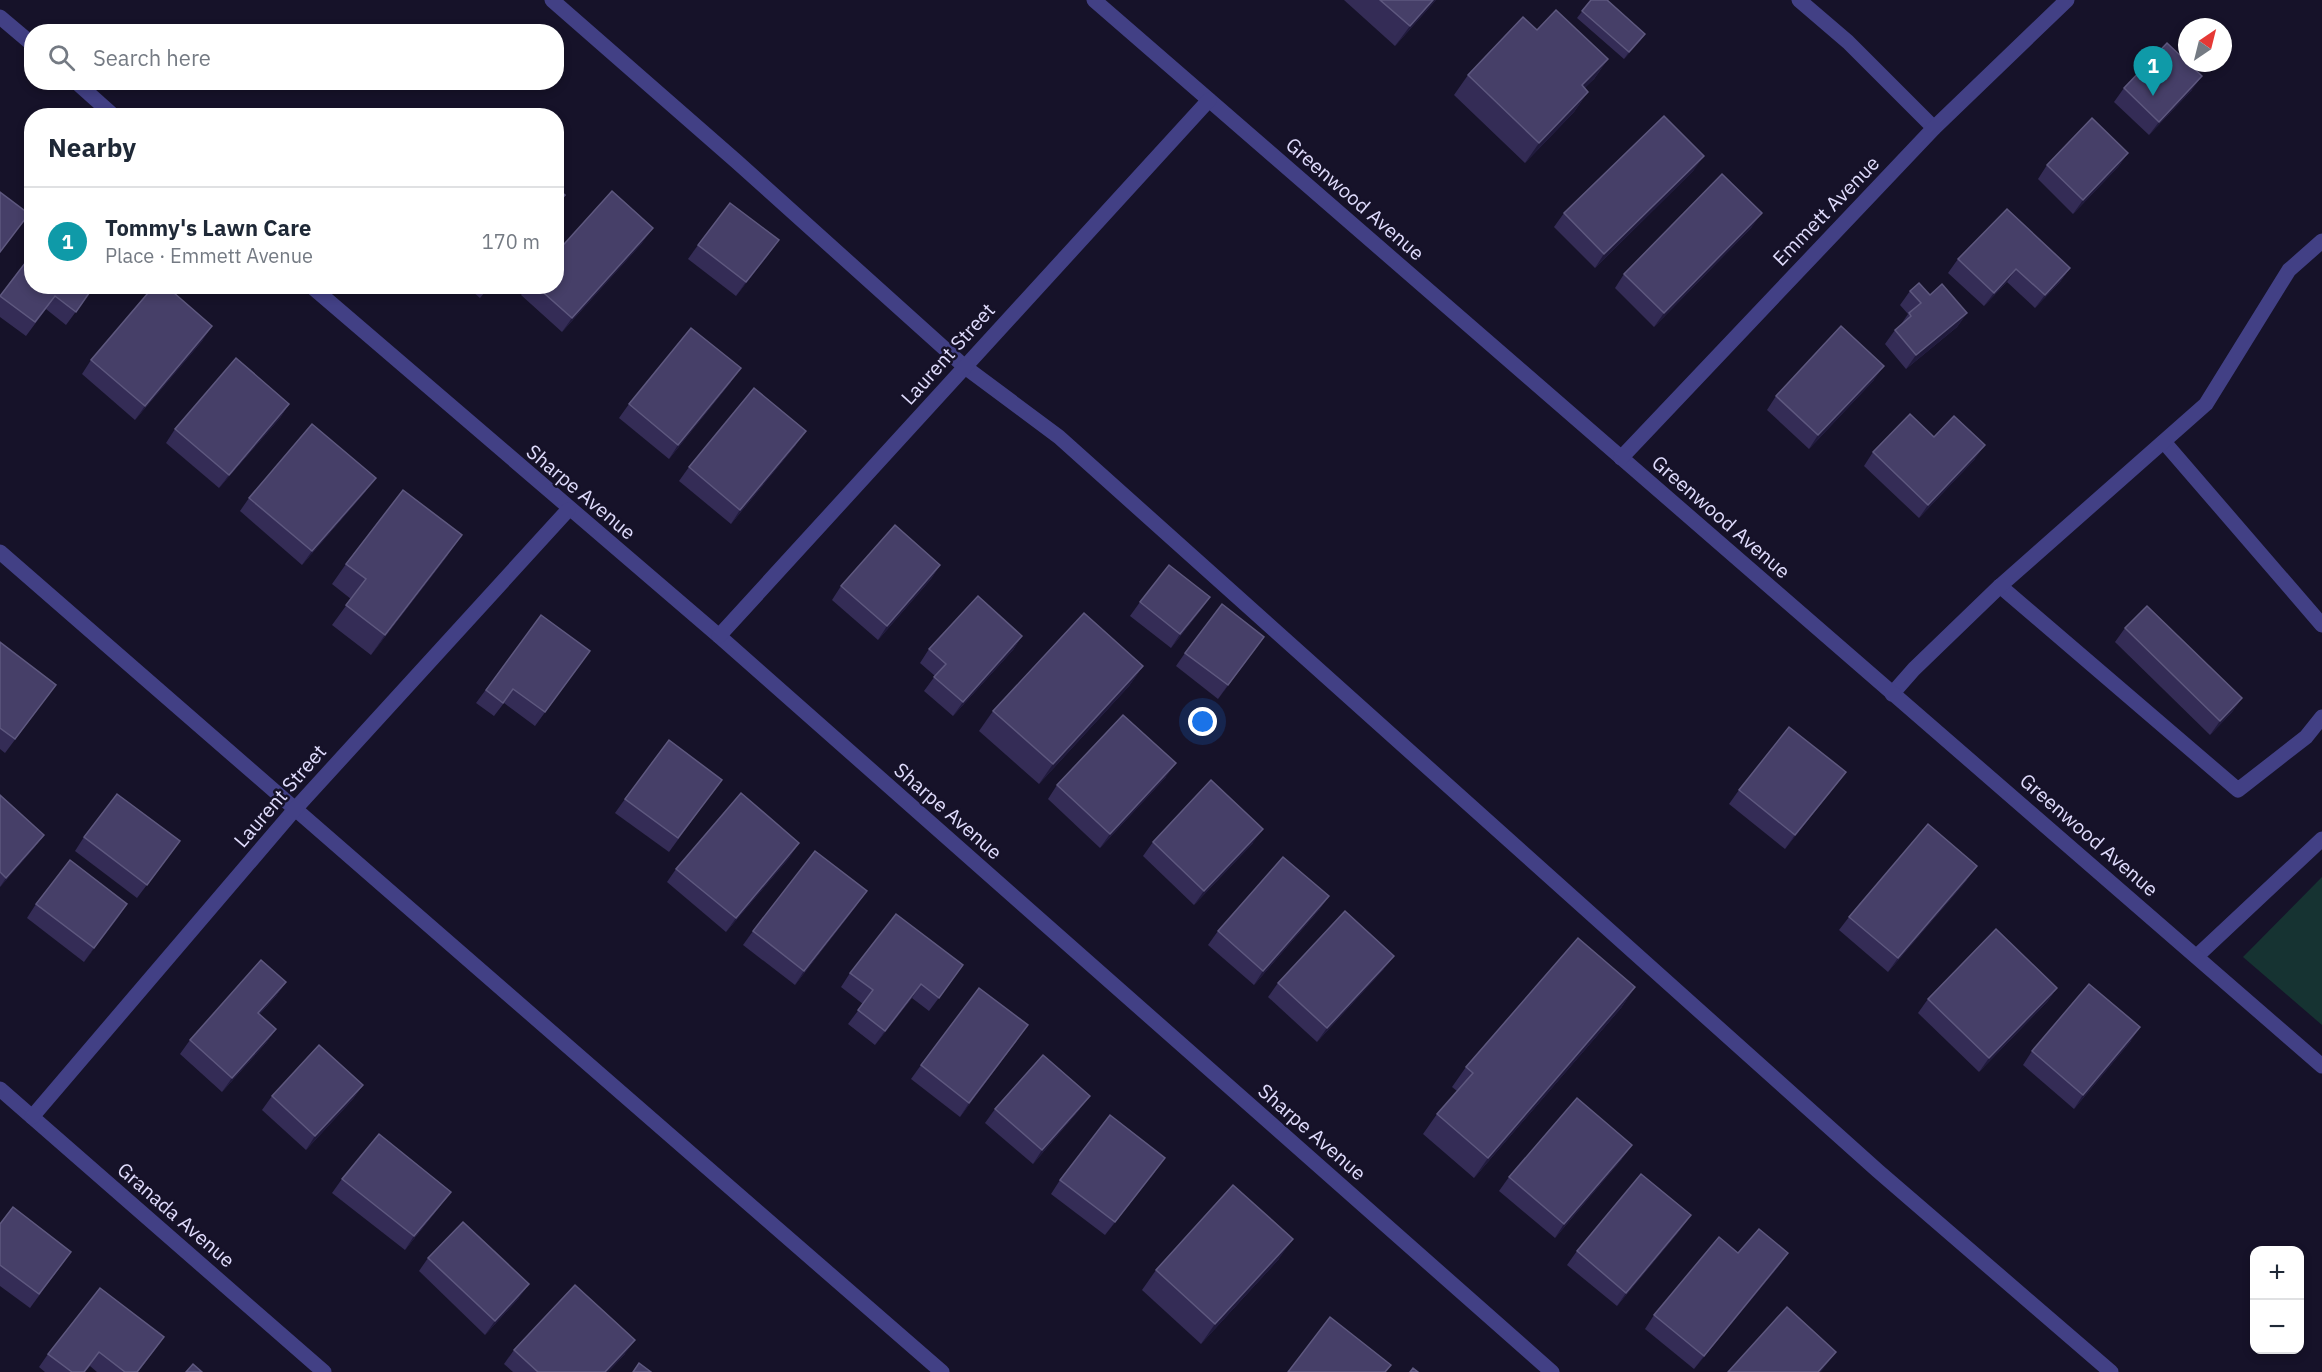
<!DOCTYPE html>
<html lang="en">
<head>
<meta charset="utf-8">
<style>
	body { margin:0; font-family:"IBM Plex Sans",sans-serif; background:#f2f2f3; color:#1f2937 }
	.controls { position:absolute; right:18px; bottom:18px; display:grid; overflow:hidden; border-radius:12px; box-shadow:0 3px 9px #0003 }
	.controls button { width:54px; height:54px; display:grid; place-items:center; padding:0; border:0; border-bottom:2px solid #e0e1e3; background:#fff; color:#1f2937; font:30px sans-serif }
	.compass { position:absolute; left:2178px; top:18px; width:54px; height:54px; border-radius:50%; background:#fff; box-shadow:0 3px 9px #0003; rotate:35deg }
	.you { position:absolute; left:1203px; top:722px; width:21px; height:21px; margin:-15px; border:4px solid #fff; border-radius:50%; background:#1a73e8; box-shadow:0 0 0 9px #1a73e833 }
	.badge { display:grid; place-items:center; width:39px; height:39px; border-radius:50%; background:#1a7a8b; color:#fff; font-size:20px; font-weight:700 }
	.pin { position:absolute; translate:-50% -50px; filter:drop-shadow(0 2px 3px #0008) }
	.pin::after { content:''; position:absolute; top:32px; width:21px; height:18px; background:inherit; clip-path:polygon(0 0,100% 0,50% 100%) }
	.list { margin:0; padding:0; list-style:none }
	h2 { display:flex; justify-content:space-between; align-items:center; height:78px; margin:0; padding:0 24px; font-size:26px }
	h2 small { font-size:20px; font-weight:400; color:#747a83 }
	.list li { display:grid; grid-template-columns:39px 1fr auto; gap:18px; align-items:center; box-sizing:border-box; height:108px; padding:0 24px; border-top:2px solid #e0e1e3 }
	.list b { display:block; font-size:22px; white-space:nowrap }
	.list p { margin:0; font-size:20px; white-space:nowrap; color:#747a83 }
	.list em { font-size:20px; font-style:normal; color:#747a83 }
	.icon { flex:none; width:33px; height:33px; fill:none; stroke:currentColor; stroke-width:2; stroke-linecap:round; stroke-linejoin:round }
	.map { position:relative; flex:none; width:2322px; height:1372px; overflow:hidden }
	.search { position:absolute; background:#fff; box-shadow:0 3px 9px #0003; left:24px; top:24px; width:540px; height:66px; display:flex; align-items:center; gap:15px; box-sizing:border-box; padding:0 21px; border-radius:24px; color:#747a83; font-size:22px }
	.panel { position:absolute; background:#fff; box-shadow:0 3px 9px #0003; left:24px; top:108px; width:540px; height:186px; border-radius:24px }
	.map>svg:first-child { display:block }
	.green { fill:#163332 }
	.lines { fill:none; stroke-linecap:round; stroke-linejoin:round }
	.service { stroke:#424085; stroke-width:15 }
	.minor { stroke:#424085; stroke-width:15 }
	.wall { fill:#342c56 }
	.shaded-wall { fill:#201a3c }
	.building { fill:#463f68; stroke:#5e587f; stroke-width:1.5 }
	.labels { text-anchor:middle; stroke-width:5; stroke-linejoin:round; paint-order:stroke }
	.street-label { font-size:20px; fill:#e0dcfd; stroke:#161229 }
</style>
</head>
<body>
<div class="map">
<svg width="2322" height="1372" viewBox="0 0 2322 1372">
	<rect width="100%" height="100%" fill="#161229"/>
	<polygon class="green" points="2322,877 2322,1025 2243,957"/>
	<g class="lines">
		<g class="service">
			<polyline points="552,0 736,161 965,367 1059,437 1878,1171 2111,1372"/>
			<polyline points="1799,0 1848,42 1934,128"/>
			<polyline points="2164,442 2322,625"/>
			<path d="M0 552C314 825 626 1100 942 1372"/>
			<polyline points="2000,586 2238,790 2306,737 2322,717"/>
			<polyline points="1892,694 1914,669 2000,586 2206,404 2289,270 2322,241"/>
			<polyline points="2197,956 2322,839"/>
		</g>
		<g class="minor">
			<polyline points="1094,0 2322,1066"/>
			<polyline points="0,17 32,44"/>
			<polyline points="76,82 114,116"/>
			<polyline points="311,286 719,636 1552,1372"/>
			<polyline points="1621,458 1934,128 2067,0"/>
			<polyline points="719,636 1209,100"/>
			<polyline points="0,1089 324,1372"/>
			<polyline points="32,1117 296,808 568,510"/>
		</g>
	</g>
	<g class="wall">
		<polygon points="1344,0 1436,0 1395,46"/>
		<polygon points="1591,0 1609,0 1608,1 1645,34 1640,41 1624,59 1577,18"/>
		<polygon points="1537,30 1608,59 1594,79 1584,88 1588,92 1574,112 1525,163 1454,95 1468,75"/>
		<polygon points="2124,88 2192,90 2149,135 2114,102"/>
		<polygon points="2128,153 2118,167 2073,214 2038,179 2047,165"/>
		<polygon points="1694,170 1595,268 1554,227 1564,213"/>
		<polygon points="1752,227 1654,327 1615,288 1624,274"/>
		<polygon points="643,242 562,332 521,295 527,286 556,286"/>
		<polygon points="698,245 769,254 736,296 688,259"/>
		<polygon points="32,254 95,286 66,325 46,309 26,336 0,317 0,296"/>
		<polygon points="1958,259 2070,268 2060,282 2035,308 2007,282 1984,306 1948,273"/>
		<polygon points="466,286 490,286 480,298"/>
		<polygon points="1910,291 1930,295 1967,313 1957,327 1906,369 1885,344 1895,330 1900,326 1908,314 1900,305"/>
		<polygon points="203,340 135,420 82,374 91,360"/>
		<polygon points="1874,380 1809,449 1767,410 1776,396"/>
		<polygon points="731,382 669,459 619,418 629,404"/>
		<polygon points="289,404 280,418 219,488 166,443 175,429"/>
		<polygon points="1934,437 1975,459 1919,518 1864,466 1873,452"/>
		<polygon points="796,445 731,524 679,481 689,467"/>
		<polygon points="366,491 302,565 240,511 249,498"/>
		<polygon points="448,555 371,655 332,625 351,599 332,584 346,564"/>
		<polygon points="940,565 931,579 878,640 832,600 841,586"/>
		<polygon points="1210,597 1200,611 1171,648 1130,616 1140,602"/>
		<polygon points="541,615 590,651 535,726 504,703 494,716 476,703"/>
		<polygon points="2125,628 2242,698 2232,712 2210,735 2115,642"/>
		<polygon points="1022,636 1013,650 953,716 924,691 935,676 920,663 929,649"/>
		<polygon points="1264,637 1218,699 1176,666 1185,653"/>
		<polygon points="0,642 56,685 5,753 0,749"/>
		<polygon points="1143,666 1129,686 1039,784 979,731 993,711"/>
		<polygon points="1846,772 1836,785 1785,849 1729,804 1739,790"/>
		<polygon points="1166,777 1100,848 1048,799 1057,785"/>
		<polygon points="712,793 669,852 615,813 625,799"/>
		<polygon points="0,795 44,835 34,848 0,887"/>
		<polygon points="84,837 180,841 137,898 75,851"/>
		<polygon points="1153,842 1253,843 1194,905 1143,856"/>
		<polygon points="790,857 726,932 667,882 676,869"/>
		<polygon points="1967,880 1888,972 1839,930 1849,917"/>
		<polygon points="1329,896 1319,910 1254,985 1208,945 1218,931"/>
		<polygon points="36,904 127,904 84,962 27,918"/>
		<polygon points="857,905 795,985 743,945 753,931"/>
		<polygon points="1384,969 1317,1042 1268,997 1278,983"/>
		<polygon points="850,973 953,979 929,1011 912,998 875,1045 848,1024 863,1004 841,987"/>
		<polygon points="286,982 276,996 259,1015 276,1029 266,1043 222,1092 180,1054 190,1040"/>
		<polygon points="1635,987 1621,1008 1474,1178 1423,1134 1437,1114 1457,1091 1452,1087 1466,1067"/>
		<polygon points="2057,988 2047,1002 1979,1072 1918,1013 1928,999"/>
		<polygon points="1028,1025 960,1117 911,1079 921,1065"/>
		<polygon points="2131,1041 2074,1109 2023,1065 2032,1051"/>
		<polygon points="363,1085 353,1099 306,1150 262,1110 272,1096"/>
		<polygon points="995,1109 1080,1109 1033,1164 985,1123"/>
		<polygon points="1622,1159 1555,1238 1499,1191 1509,1177"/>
		<polygon points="1155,1172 1105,1235 1051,1194 1060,1180"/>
		<polygon points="342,1179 441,1205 405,1250 332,1193"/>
		<polygon points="0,1224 71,1252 30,1308 0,1286"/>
		<polygon points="1681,1229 1617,1306 1567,1265 1577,1251"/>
		<polygon points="1738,1253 1788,1253 1778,1267 1694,1369 1645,1329 1654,1315"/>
		<polygon points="428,1258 519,1298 485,1335 419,1271"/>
		<polygon points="1279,1259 1201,1344 1142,1290 1156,1270"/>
		<polygon points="164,1337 138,1372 97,1372 90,1366 85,1372 45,1372 39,1367 48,1354"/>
		<polygon points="514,1350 625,1354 608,1372 513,1372 504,1364"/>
	</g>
	<g class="shaded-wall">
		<polygon points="1433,0 1436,0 1395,46 1410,26"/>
		<polygon points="1645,34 1640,41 1624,59 1629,52"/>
		<polygon points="1608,59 1594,79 1568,105 1582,85"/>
		<polygon points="2202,76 2192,90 2149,135 2159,122"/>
		<polygon points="1588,92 1574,112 1525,163 1539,143"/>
		<polygon points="2128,153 2118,167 2073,214 2083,200"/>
		<polygon points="1704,156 1694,170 1595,268 1604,254"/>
		<polygon points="1762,213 1752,227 1654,327 1664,313"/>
		<polygon points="653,228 643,242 562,332 572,318"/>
		<polygon points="779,240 769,254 736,296 746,282"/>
		<polygon points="2070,268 2060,282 2035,308 2045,295"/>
		<polygon points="2016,269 2007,282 1984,306 1994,293"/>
		<polygon points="1967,313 1957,327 1906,369 1916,355"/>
		<polygon points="212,326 203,340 135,420 145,406"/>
		<polygon points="1884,366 1874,380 1809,449 1818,435"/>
		<polygon points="741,368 731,382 669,459 678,445"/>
		<polygon points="289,404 280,418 219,488 229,475"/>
		<polygon points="806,431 796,445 731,524 740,510"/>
		<polygon points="1985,445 1975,459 1919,518 1928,505"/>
		<polygon points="376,478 366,491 302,565 312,551"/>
		<polygon points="462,535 448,555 371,655 385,635"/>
		<polygon points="940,565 931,579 878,640 887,626"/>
		<polygon points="1210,597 1200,611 1171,648 1180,634"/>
		<polygon points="1022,636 1013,650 953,716 963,702"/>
		<polygon points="1264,637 1255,650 1218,699 1228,685"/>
		<polygon points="1143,666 1129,686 1039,784 1053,764"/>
		<polygon points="2242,698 2232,712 2210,735 2220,721"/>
		<polygon points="1176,763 1166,777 1100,848 1110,834"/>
		<polygon points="1846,772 1836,785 1785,849 1795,835"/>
		<polygon points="1263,829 1253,843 1194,905 1204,891"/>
		<polygon points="44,835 34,848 0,887 6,878"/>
		<polygon points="799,843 790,857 726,932 736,918"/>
		<polygon points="1977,866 1967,880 1888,972 1898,958"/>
		<polygon points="867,891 857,905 795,985 804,971"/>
		<polygon points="1329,896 1319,910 1254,985 1263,971"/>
		<polygon points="127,904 118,918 84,962 94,948"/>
		<polygon points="1394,956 1384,969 1317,1042 1327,1028"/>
		<polygon points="286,982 276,996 248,1027 258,1013"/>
		<polygon points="921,984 912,998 875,1045 885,1031"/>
		<polygon points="1635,987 1621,1008 1474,1178 1488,1158"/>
		<polygon points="2057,988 2047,1002 1979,1072 1989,1058"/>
		<polygon points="1028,1025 1018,1039 960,1117 969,1103"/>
		<polygon points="2140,1027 2131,1041 2074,1109 2083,1095"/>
		<polygon points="276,1029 266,1043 222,1092 232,1078"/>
		<polygon points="363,1085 353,1099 306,1150 315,1136"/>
		<polygon points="1090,1096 1080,1109 1033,1164 1042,1150"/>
		<polygon points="1632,1145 1622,1159 1555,1238 1564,1224"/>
		<polygon points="1165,1158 1155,1172 1105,1235 1115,1222"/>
		<polygon points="451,1192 441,1205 405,1250 414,1236"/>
		<polygon points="1691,1215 1681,1229 1617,1306 1626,1293"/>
		<polygon points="1293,1239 1279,1259 1201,1344 1215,1324"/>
		<polygon points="1788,1253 1778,1267 1694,1369 1704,1356"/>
		<polygon points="529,1284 519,1298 485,1335 495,1321"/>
		<polygon points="164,1337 154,1351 138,1372 137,1372"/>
		<polygon points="635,1340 625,1354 608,1372 605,1372"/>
		<polygon points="1836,1352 1821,1372 1818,1372"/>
	</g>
	<g class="building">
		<polygon points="1380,0 1433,0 1410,26"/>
		<polygon points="1591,0 1607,0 1645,34 1629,52 1582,11"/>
		<polygon points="1556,10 1608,59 1582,85 1588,92 1539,143 1468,75 1523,17 1537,30"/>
		<polygon points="2167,43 2202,76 2159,122 2124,88"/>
		<polygon points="1664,116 1704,156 1604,254 1564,213"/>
		<polygon points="2092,118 2128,153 2083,200 2047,165"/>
		<polygon points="1722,174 1762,213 1664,313 1624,274"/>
		<polygon points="556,187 565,195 556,205"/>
		<polygon points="612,191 653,228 572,318 536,286 556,286 556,253"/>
		<polygon points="0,192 29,214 0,252"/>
		<polygon points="730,203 779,240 746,282 698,245"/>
		<polygon points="2007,209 2070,268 2045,295 2016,269 1994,293 1958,259"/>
		<polygon points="32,254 32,286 94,286 76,312 55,296 35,322 0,296"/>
		<polygon points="1919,283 1930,295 1942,284 1967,313 1916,355 1895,330 1911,316 1909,313 1921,303 1910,291"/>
		<polygon points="154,286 166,286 212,326 145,406 91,360"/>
		<polygon points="1841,326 1884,366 1818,435 1776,396"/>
		<polygon points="691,328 741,368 678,445 629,404"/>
		<polygon points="236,358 289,404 229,475 175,429"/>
		<polygon points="754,388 806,431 740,510 689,467"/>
		<polygon points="1910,414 1934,437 1954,416 1985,445 1928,505 1873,452"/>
		<polygon points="312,424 376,478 312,551 249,498"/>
		<polygon points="403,490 462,535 385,635 346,605 366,579 346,564"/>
		<polygon points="895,525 940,565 887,626 841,586"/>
		<polygon points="1169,565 1210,597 1180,634 1140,602"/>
		<polygon points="978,596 1022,636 963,702 934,677 946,664 929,649"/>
		<polygon points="1222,604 1264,637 1228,685 1185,653"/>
		<polygon points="2147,606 2242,698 2220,721 2125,628"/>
		<polygon points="1084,613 1143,666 1053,764 993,711"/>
		<polygon points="541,615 590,651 545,712 513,689 503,703 486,690"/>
		<polygon points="0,642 56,685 15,739 0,728"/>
		<polygon points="1123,715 1176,763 1110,834 1057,785"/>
		<polygon points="1789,727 1846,772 1795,835 1739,790"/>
		<polygon points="669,740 722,780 678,838 625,799"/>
		<polygon points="1211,780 1263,829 1204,891 1153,842"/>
		<polygon points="741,793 799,843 736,918 676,869"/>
		<polygon points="117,794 180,841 147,885 84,837"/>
		<polygon points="0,795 44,835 6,878 0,872"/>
		<polygon points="1928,824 1977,866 1898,958 1849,917"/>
		<polygon points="815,851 867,891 804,971 753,931"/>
		<polygon points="1283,857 1329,896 1263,971 1218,931"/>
		<polygon points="70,860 127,904 94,948 36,904"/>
		<polygon points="1345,911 1394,956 1327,1028 1278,983"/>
		<polygon points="896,914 963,965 939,998 921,984 885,1031 858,1010 873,990 850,973"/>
		<polygon points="1996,929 2057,988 1989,1058 1928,999"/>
		<polygon points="1578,938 1635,987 1488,1158 1437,1114 1473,1073 1466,1067"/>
		<polygon points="261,960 286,982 258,1013 276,1029 232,1078 190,1040"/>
		<polygon points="2089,984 2140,1027 2083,1095 2032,1051"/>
		<polygon points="979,988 1028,1025 969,1103 921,1065"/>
		<polygon points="319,1045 363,1085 315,1136 272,1096"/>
		<polygon points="1043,1055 1090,1096 1042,1150 995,1109"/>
		<polygon points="1577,1098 1632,1145 1564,1224 1509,1177"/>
		<polygon points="1110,1115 1165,1158 1115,1222 1060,1180"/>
		<polygon points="379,1134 451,1192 414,1236 342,1179"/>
		<polygon points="1641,1174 1691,1215 1626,1293 1577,1251"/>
		<polygon points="1233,1185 1293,1239 1215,1324 1156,1270"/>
		<polygon points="13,1207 71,1252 39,1294 0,1265 0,1224"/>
		<polygon points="463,1222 529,1284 495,1321 428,1258"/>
		<polygon points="1759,1229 1788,1253 1704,1356 1654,1315 1719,1237 1738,1253"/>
		<polygon points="575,1285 635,1340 605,1372 538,1372 514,1350"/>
		<polygon points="100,1288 164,1337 137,1372 125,1372 99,1352 84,1372 72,1372 48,1354"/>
		<polygon points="1787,1307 1836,1352 1818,1372 1728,1372"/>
		<polygon points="1330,1317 1391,1365 1385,1372 1288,1372"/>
		<polygon points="639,1363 651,1372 633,1372"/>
		<polygon points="193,1364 202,1372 186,1372"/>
		<polygon points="1413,1368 1418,1372 1410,1372"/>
	</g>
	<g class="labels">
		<g class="street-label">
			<text transform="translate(1355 199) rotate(41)" y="7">Greenwood Avenue</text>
			<text transform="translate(1826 211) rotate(-46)" y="7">Emmett Avenue</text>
			<text transform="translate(948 354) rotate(-48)" y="7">Laurent Street</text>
			<text transform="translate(581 492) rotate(40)" y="7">Sharpe Avenue</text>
			<text transform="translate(1721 517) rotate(41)" y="7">Greenwood Avenue</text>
			<text transform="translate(280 796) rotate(-49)" y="7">Laurent Street</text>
			<text transform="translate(948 811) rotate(41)" y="7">Sharpe Avenue</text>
			<text transform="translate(2089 835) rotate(41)" y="7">Greenwood Avenue</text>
			<text transform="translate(1312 1132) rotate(41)" y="7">Sharpe Avenue</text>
			<text transform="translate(176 1215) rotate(41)" y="7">Granada Avenue</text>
		</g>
	</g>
</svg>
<div class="controls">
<button>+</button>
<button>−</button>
</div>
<svg class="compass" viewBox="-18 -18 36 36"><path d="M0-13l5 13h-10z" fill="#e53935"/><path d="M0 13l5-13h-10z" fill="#747a83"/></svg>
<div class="you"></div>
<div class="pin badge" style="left:2153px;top:96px;background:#0f9aa8">1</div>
<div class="search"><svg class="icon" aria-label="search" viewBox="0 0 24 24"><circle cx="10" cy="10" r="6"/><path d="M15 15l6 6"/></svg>Search here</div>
<section class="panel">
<h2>Nearby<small></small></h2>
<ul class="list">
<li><span class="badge" style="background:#0f9aa8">1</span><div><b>Tommy's Lawn Care</b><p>Place · Emmett Avenue</p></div><em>170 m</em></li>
</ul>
</section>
</div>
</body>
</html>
